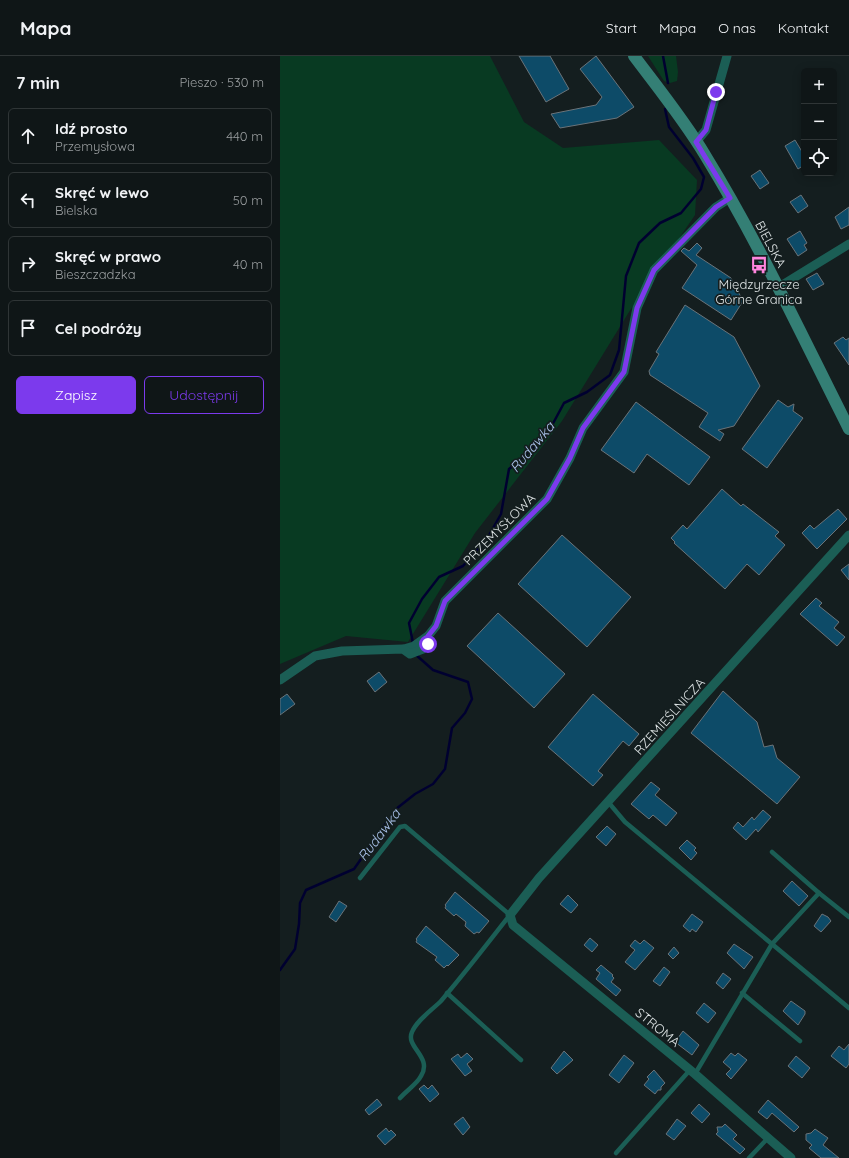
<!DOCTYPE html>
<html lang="pl">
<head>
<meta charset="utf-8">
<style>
	body { margin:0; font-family:Quicksand,sans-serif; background:#1d2324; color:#f1f3f6 }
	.controls { position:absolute; right:12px; top:12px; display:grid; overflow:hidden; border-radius:6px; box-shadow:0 2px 10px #0003 }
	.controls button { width:36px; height:36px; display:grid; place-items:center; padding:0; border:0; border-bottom:1px solid #2f3536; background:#0f1617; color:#f1f3f6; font:20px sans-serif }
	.stop { position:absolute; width:12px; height:12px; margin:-9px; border:3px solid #7c3aed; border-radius:50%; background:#fff }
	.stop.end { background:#7c3aed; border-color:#fff; box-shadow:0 1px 4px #0008 }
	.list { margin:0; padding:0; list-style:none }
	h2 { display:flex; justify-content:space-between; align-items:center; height:52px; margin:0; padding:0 16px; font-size:17px }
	h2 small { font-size:13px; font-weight:400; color:#9b9fa1 }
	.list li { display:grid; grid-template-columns:26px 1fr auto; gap:12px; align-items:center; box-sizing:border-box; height:56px; margin:0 8px 8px; padding:0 8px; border:1px solid #2f3536; border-radius:6px }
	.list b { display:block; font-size:15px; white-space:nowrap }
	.list p { margin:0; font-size:13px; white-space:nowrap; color:#9b9fa1 }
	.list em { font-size:13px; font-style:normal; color:#9b9fa1 }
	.actions { display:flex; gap:8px; padding:12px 16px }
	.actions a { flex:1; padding:9px 0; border:1px solid #7c3aed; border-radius:6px; text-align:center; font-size:14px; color:#7c3aed }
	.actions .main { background:#7c3aed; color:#fff }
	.icon { flex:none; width:22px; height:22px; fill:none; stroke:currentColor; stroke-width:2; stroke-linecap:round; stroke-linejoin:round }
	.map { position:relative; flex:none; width:569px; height:1102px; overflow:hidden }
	header { display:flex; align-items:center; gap:24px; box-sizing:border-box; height:56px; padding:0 20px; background:#0f1617; border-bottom:1px solid #2f3536 }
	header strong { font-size:19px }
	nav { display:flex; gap:22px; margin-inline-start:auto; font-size:14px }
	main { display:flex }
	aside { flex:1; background:#0f1617 }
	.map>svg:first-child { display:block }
	.green { fill:#083a22 }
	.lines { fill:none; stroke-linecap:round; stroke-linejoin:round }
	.stream { stroke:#000030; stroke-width:2.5 }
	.building { fill:#0d4b68; stroke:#6a7379 }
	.lane { stroke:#1b5e55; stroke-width:4.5 }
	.street { stroke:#1b5e55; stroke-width:9 }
	.secondary { stroke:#347f75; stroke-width:12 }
	.route { stroke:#7c3aed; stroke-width:5 }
	.labels { text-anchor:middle; stroke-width:3.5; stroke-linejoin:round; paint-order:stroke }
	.street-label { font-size:13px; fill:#dde3e4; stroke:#141e1f }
	.poi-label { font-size:13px; fill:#dde3e4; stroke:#141e1f }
	.water-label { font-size:14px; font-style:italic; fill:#acc4ed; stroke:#141e1f }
</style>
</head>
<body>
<header>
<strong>Mapa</strong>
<nav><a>Start</a><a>Mapa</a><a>O nas</a><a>Kontakt</a></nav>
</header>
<main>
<aside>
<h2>7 min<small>Pieszo · 530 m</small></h2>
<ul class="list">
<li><svg class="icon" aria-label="ahead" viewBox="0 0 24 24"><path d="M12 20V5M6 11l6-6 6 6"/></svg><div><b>Idź prosto</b><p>Przemysłowa</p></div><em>440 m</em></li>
<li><svg class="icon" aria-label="left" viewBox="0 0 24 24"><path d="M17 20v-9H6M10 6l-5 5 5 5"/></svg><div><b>Skręć w lewo</b><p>Bielska</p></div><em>50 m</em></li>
<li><svg class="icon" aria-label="right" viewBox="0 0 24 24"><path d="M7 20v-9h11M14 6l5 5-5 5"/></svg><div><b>Skręć w prawo</b><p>Bieszczadzka</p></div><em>40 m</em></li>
<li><svg class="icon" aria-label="arrive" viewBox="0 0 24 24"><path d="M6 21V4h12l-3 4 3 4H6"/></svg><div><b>Cel podróży</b></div></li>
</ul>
<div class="actions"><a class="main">Zapisz</a><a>Udostępnij</a></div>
</aside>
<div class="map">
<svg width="569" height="1102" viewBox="0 0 569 1102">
	<rect width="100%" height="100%" fill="#141e1f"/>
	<g class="green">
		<polygon points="0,0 210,0 244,66 283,92 379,84 417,124 415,159 349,256 282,365 195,477 128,586 66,580 0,608"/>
		<polygon points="368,0 396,0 398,16 397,25 390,27 384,25"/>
	</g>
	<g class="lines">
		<g class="stream">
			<polyline points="383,0 388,27"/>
			<polyline points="133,587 129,567 142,543 159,521 183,510 208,481 221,458 229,413 246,399 270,373 284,347 307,336 330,319 339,294 346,220 359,187 380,167 401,157 421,133 424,121 413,102 389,71 385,53"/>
			<polyline points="0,914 15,893 19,868 20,847 26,834 74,813 116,753 135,738 153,728 165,713 172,672 185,657 192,643 188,626 153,614 135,598"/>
		</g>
	</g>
	<g class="building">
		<polygon points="239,0 270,0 289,33 266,46"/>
		<polygon points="316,0 354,51 337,62 280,72 271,58 316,49 322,41 300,13"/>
		<polygon points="515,84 524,99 524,109 518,113 505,90"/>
		<polygon points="480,114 489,127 480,133 471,120"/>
		<polygon points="521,139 528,150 518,157 510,146"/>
		<polygon points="569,151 569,169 561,173 555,161"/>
		<polygon points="520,175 527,187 524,189 527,194 518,200 507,183"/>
		<polygon points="417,187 422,192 416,199 451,222 463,245 451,264 402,232 417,209 401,195 404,192 409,195"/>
		<polygon points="537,217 544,228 533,234 526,223"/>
		<polygon points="405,249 454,281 480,330 454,370 438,374 444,378 440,385 419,371 428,357 370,319 369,315 379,298 376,296"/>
		<polygon points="563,281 566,284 569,282 569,309 554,287"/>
		<polygon points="498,344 508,351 514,348 513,355 523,362 487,412 462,393"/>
		<polygon points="356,346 430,401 409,429 367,398 354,417 321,394"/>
		<polygon points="442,433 461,450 463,448 499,476 495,480 505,489 479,519 467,508 445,533 394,487 395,486 391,482 403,469 407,473"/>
		<polygon points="558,453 567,463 537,493 522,477 530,469 534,473"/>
		<polygon points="282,479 351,541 307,591 238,528"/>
		<polygon points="569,508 569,524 561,514"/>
		<polygon points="536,542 542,547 539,550 559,566 554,572 565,581 557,590 520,558"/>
		<polygon points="218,557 285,618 254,652 187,590"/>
		<polygon points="99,616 107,626 95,636 87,625"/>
		<polygon points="443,635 477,666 484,691 493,689 497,702 520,721 497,748 411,677"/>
		<polygon points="7,638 15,648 0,659 0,643"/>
		<polygon points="313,638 359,678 349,690 343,685 318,715 323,719 313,730 268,691"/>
		<polygon points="371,726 380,733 375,739 397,757 386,770 373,759 369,763 351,748"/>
		<polygon points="483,754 491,761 478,776 476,773 466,784 453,772 458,766 463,771 472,761 474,764"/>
		<polygon points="327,770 336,778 326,790 316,781"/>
		<polygon points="407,784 416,792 414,794 417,797 411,804 399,792"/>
		<polygon points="512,825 528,840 519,850 503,835"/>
		<polygon points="175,836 209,865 199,877 197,876 194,878 185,870 186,866 176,858 174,860 165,852 166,850 165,849"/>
		<polygon points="288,839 298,849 291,857 280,848"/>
		<polygon points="59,845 67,850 56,866 49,861"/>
		<polygon points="412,858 423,866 416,876 412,873 410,876 403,870"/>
		<polygon points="542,858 548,861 551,865 541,876 534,870"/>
		<polygon points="146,870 179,899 168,910 167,909 164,912 155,904 157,901 136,886 137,884 136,883"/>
		<polygon points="310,882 318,889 312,896 304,889"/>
		<polygon points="355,884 360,888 364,884 374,892 355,914 345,906 355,894 350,890"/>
		<polygon points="454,888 473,901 464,913 447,897"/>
		<polygon points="394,891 399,897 393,903 388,898"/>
		<polygon points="321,909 333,919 332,920 334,922 331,926 341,934 336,940 316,923 320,917 316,914"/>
		<polygon points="384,911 390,916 380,930 373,925"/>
		<polygon points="443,917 451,923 443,933 436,927"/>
		<polygon points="511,945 525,955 525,958 518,969 503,955"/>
		<polygon points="424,947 436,957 428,967 416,957"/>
		<polygon points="403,975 419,989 412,999 395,986"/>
		<polygon points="569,988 569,1008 566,1012 551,1000 559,990 564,994"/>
		<polygon points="284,995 293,1004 277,1018 271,1012"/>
		<polygon points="187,997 193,1003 187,1008 192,1015 185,1020 171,1003 178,998 181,1002"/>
		<polygon points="451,997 455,1000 458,997 467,1004 451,1023 446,1018 451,1013 443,1006"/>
		<polygon points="344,999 354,1007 339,1027 329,1019"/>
		<polygon points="516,1000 530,1012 522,1022 508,1010"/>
		<polygon points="374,1014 385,1027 381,1031 381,1034 378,1034 375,1038 364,1029 369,1023 367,1021"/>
		<polygon points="144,1029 148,1033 152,1029 159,1038 150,1046 139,1033"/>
		<polygon points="97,1043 102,1049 89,1059 85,1054"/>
		<polygon points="488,1044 519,1071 514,1076 492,1057 487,1063 478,1056"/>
		<polygon points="419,1048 430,1058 422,1067 411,1057"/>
		<polygon points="183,1061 190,1071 183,1079 174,1068"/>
		<polygon points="397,1063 406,1070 394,1084 386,1078"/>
		<polygon points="445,1068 457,1079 453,1083 465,1093 460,1098 436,1078 438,1076 437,1071 442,1071"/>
		<polygon points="106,1072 109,1076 111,1074 116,1079 105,1089 97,1080"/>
		<polygon points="535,1073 548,1082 543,1089 559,1102 541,1102 529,1092 532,1089 526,1084 526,1078 531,1077"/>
	</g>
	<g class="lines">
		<g class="lane">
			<polyline points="329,747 345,766 569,952"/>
			<path d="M80 822 120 771 125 770 230 859C207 888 185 917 161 945 152 954 137 964 132 976 125 991 153 1001 141 1020 137 1028 126 1035 120 1042"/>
			<polyline points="539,837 569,861"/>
			<polyline points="167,937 241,1004"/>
			<polyline points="462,937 520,985"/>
			<polyline points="415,1018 492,888 539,837 492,796"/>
			<polyline points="336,1097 410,1014"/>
			<polyline points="469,1102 488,1082"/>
		</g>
		<g class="street">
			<polyline points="416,86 426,74 447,0"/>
			<polyline points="499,231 569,188"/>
			<polyline points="124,593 134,590 148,580"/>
			<polyline points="0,624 35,600 62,595 123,593 130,598 143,593 148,588 148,580 156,570 165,545 267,443 290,402 303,372 344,316 357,252 374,214 436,151 450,142"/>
			<polyline points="511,1102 415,1018 233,869 230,859 259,822 569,479"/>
		</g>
		<path class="secondary" d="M354 0C378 32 404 64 425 99 479 187 522 280 569 373"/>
	</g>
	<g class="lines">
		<polyline class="route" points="148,588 148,580 156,570 165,545 267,443 290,402 303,372 344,316 357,252 374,214 436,151 450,142 416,86 426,74 436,36"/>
	</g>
	<defs>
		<g id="bus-bare" transform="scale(1.38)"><path d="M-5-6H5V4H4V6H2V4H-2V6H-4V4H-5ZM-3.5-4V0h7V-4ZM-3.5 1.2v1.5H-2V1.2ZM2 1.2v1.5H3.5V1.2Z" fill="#ff85de" stroke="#141e1f" stroke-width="2.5" paint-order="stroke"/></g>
	</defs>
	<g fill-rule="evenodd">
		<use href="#bus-bare" x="479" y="209"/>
	</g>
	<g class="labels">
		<g class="street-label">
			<text transform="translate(491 188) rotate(62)" y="5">BIELSKA</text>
			<text transform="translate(219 473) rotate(-45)" y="5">PRZEMYSŁOWA</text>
			<text transform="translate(389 660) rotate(-48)" y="5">RZEMIEŚLNICZA</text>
			<text transform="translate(378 971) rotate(39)" y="5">STROMA</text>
		</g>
		<g class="poi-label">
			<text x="479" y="233">Międzyrzecze<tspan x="479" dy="15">Górne Granica</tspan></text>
		</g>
		<g class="water-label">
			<text transform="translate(252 391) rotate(-50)" y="5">Rudawka</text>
			<text transform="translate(99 779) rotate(-53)" y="5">Rudawka</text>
		</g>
	</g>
</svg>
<div class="controls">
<button>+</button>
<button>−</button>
<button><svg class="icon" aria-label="locate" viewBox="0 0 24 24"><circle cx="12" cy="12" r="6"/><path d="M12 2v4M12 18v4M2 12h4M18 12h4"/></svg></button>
</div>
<div class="stop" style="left:148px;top:588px"></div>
<div class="stop end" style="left:436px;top:36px"></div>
</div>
</main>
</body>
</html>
